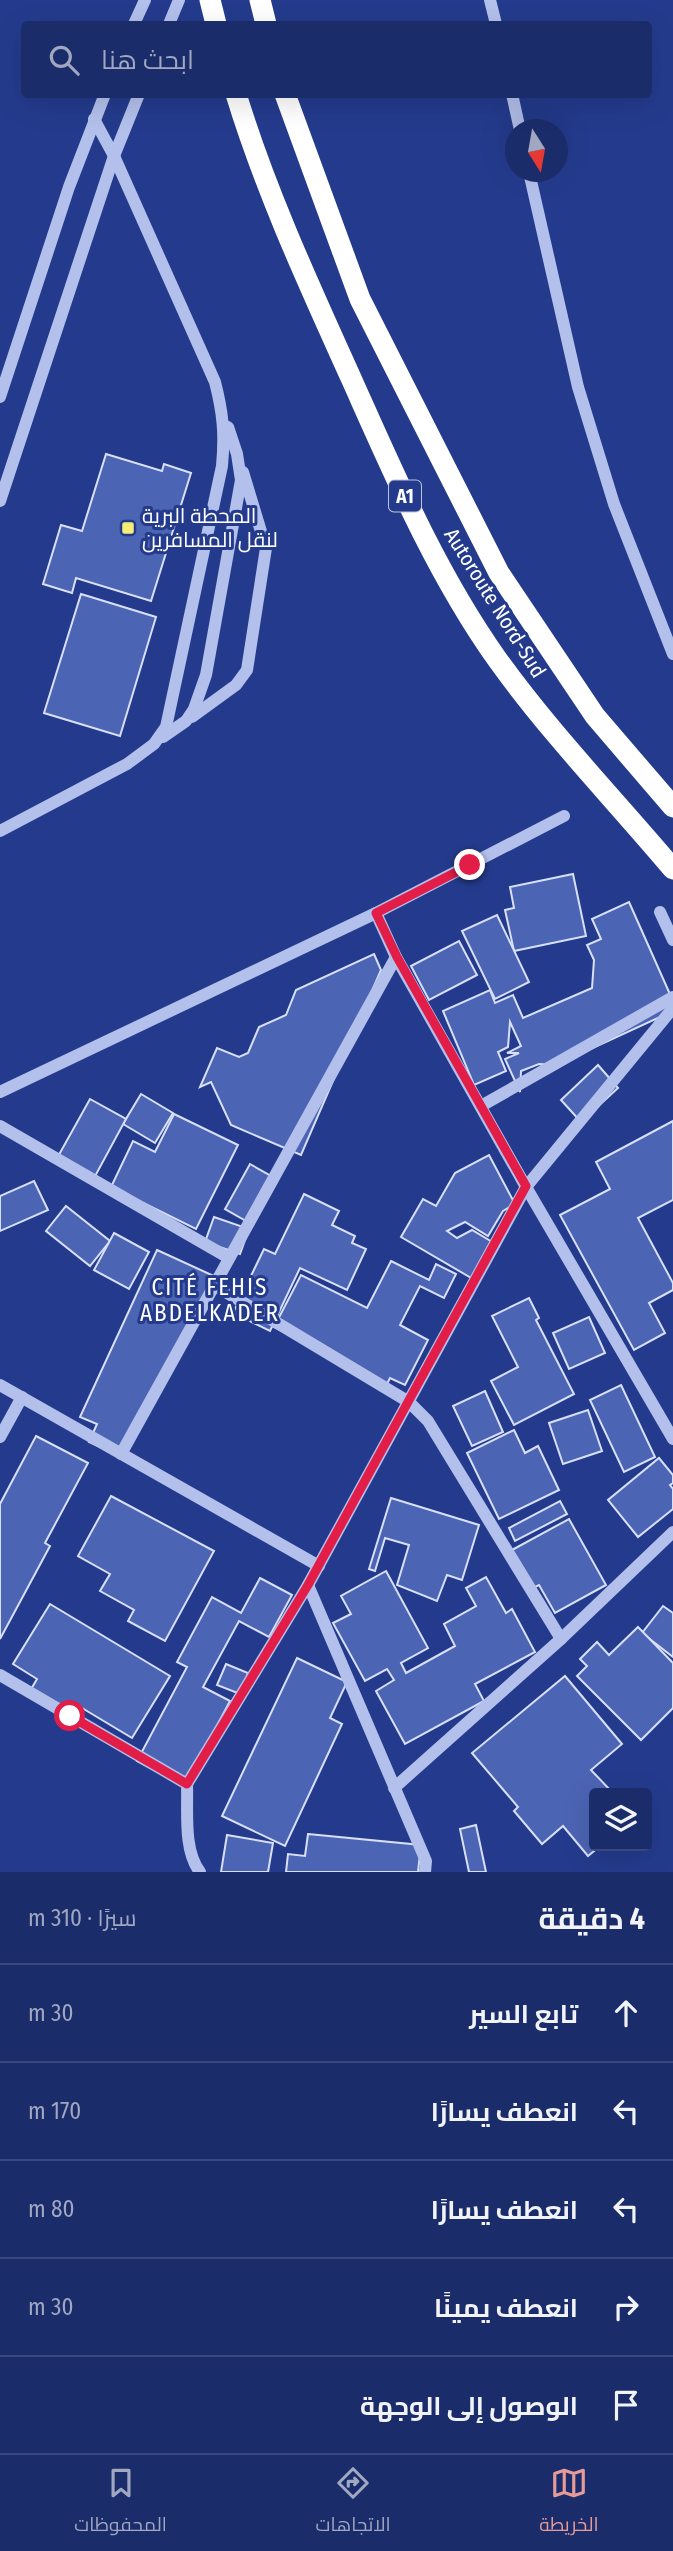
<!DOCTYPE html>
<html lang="ar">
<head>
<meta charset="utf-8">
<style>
	body { margin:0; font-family:"Fira Sans Condensed",Cairo,sans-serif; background:#283872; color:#f1f3f6; direction:rtl }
	.controls { position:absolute; right:21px; bottom:21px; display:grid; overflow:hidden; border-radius:7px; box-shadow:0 7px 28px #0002 }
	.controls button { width:63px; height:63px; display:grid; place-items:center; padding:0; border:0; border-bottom:2px solid #39487e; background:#1b2c6a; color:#f1f3f6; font:35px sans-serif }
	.compass { position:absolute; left:505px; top:119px; width:63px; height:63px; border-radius:50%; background:#1b2c6a; box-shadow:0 7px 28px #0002; rotate:169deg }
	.stop { position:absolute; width:21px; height:21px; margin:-16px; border:5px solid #e11d48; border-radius:50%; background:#fff }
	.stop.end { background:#e11d48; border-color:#fff; box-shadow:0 2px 7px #0008 }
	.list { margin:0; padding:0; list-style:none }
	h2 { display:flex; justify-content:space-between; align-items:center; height:91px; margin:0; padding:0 28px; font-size:30px }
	h2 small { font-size:23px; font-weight:400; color:#a0a7c1 }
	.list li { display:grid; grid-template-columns:46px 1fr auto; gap:21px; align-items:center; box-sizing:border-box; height:98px; padding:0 28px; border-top:2px solid #39487e }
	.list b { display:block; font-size:26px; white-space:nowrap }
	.list em { font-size:23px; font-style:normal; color:#a0a7c1 }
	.icon { flex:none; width:38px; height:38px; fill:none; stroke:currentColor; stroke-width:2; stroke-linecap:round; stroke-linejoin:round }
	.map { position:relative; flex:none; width:673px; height:1872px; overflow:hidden; direction:ltr }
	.search { position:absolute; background:#1b2c6a; box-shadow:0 7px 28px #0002; left:21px; right:21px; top:21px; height:77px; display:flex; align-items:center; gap:18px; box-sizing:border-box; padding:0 24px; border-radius:7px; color:#a0a7c1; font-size:26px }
	.sheet { height:581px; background:#1b2c6a }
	nav { display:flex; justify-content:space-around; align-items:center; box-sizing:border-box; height:98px; border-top:2px solid #39487e; background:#1b2c6a; font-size:19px; color:#a0a7c1 }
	nav a { display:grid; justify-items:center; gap:4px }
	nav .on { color:#e69b98 }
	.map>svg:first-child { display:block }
	.building { fill:#4c64b4; stroke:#d8dff8; stroke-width:2 }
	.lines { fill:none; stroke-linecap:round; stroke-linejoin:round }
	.minor { stroke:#b3c0eb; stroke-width:12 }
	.highway { stroke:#fff; stroke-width:21 }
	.route { stroke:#e11d48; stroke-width:9 }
	.poi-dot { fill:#f6ed76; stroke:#243b8d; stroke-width:2.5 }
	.labels { text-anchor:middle; stroke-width:6; stroke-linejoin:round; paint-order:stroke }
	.shield { fill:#243b8d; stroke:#bdc4dd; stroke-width:2 }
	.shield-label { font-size:19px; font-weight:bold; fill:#fff }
	.poi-label { font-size:21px; fill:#fff; stroke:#243b8d; text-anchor:start }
	.street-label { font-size:21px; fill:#fff; stroke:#243b8d }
	.neighbourhood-label { font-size:23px; letter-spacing:2px; fill:#fff; stroke:#243b8d }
</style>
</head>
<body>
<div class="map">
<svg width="673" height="1872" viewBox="0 0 673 1872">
	<rect width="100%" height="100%" fill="#243b8d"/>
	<g class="building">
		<polygon points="106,454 162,471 164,464 191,473 151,601 76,578 72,593 43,584 61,525 82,531"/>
		<polygon points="81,594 156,617 120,736 44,713"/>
		<polygon points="573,874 586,936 514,951 505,910 514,908 510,887"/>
		<polygon points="629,902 673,1001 673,1011 556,1065 539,1064 521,1071 520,1092 505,1059 519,1053 507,1053 521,1046 510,1022 508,1047 498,1052 506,1071 474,1085 443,1011 490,990 495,1003 513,995 523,1018 592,988 594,960 587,945 601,939 592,919"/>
		<polygon points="497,915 529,982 495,999 462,931"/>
		<polygon points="459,941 477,975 429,1000 411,966"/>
		<polygon points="374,954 381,970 301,1155 231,1125 211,1082 200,1087 217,1048 239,1057 248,1053 259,1027 286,1015 296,990"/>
		<polygon points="598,1065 618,1088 581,1122 561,1100"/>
		<polygon points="141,1094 173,1113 155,1143 123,1124"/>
		<polygon points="90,1099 126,1119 93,1180 56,1160"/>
		<polygon points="174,1114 238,1145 196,1229 111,1187 133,1141 155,1152"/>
		<polygon points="673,1121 673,1200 638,1218 673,1283 673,1290 649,1303 665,1333 634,1350 560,1215 610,1189 596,1162"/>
		<polygon points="489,1155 515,1204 503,1211 488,1236 465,1222 447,1231 457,1238 472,1230 499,1246 478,1282 401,1237 423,1199 436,1206 455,1173"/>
		<polygon points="250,1164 278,1180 253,1225 225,1209"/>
		<polygon points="34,1181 48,1210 0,1231 0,1196"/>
		<polygon points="304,1194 339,1211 332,1225 355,1236 352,1243 366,1249 347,1290 300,1268 270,1331 233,1313 264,1249 275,1254"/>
		<polygon points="66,1206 110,1241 90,1266 46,1231"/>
		<polygon points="214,1217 249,1229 240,1254 205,1242"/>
		<polygon points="114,1233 149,1252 129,1289 94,1270"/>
		<polygon points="157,1250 216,1277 124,1458 89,1442 97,1424 80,1417"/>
		<polygon points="391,1261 429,1280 436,1264 456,1274 444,1298 420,1286 400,1325 428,1340 405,1385 390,1378 387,1384 274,1327 301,1275 367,1308"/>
		<polygon points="529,1298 539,1318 536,1320 574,1394 514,1425 491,1381 518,1367 492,1316"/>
		<polygon points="589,1317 605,1353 569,1369 553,1333"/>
		<polygon points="621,1385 655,1457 624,1472 590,1400"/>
		<polygon points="485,1391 503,1432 472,1446 453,1406"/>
		<polygon points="588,1410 602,1451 563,1464 549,1423"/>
		<polygon points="514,1430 525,1453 538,1446 559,1490 499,1519 467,1453"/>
		<polygon points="36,1436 88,1463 45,1543 50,1546 0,1639 0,1504"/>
		<polygon points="659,1458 673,1475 673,1483 670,1485 673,1489 673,1509 638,1537 608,1500"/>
		<polygon points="111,1496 214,1551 165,1641 128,1621 134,1610 100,1591 110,1574 78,1556"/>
		<polygon points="391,1498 479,1525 462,1580 447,1575 437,1601 397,1585 409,1545 385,1538 375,1571 369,1569"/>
		<polygon points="560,1501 567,1514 515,1541 509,1528"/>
		<polygon points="569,1519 606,1585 555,1613 539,1585 533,1588 512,1550"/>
		<polygon points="386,1571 428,1648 401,1663 406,1673 455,1646 444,1624 476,1606 466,1588 486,1577 506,1613 512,1609 535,1652 475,1684 484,1701 405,1744 376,1691 394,1680 387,1669 365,1681 333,1623 351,1614 341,1596"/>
		<polygon points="260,1578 292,1595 269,1637 239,1621 203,1687 230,1701 185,1786 137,1761 187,1667 177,1662 212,1597 241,1613"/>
		<polygon points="50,1604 170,1676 132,1738 77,1705 70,1715 30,1691 37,1679 13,1664"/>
		<polygon points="663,1606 673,1613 673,1657 642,1633"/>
		<polygon points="638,1627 673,1663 673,1708 641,1740 577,1676 587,1666 580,1659 597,1642 609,1655"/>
		<polygon points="297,1658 347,1682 330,1718 342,1724 285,1846 222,1816"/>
		<polygon points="226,1664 248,1673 240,1694 217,1685"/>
		<polygon points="565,1676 622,1744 591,1770 613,1793 594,1793 594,1846 600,1846 588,1856 563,1826 542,1844 514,1811 518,1807 472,1753"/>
		<polygon points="476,1825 486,1872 469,1872 460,1829"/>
		<polygon points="308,1834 421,1845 418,1872 286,1872 288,1854 305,1856"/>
		<polygon points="227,1835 273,1843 268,1872 221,1872"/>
	</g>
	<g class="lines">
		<g class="minor">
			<polyline points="490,0 496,24"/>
			<polyline points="134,24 145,0"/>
			<polyline points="169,24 179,0"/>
			<polyline points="512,94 520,130"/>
			<polyline points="529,172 578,387 614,504 673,654"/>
			<polyline points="0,397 69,187 105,94"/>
			<polyline points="0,501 114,156 139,94"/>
			<polyline points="192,717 236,685 247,670 266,548 243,472"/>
			<polyline points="163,737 186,721 194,709 206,675 241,480 237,454 228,427"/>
			<path d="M0 831 127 764 154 744 166 727 222 466C225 434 223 413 215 382L114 156 94 119"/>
			<polyline points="660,912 673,940"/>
			<polyline points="376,913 396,957 526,1187 673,1439"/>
			<polyline points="0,1092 376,913 564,816"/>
			<polyline points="481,1106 673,997"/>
			<polyline points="0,1126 229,1258"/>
			<polyline points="214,1285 409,1402 428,1421 561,1639"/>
			<polyline points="0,1385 319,1566"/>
			<polyline points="0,1437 22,1397"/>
			<polyline points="121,1454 396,957"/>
			<polyline points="308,1585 426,1861 425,1872"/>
			<path d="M0 1675 187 1784C188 1811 183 1850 200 1872"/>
			<polyline points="187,1784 308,1585 526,1187 673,1008"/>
			<polyline points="394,1788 561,1639 673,1532"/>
		</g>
		<g class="highway">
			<polyline points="210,0 216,24"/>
			<polyline points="260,0 266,24"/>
			<path d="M236 94C266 192 309 285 351 378 394 474 436 573 497 659 550 733 614 799 673 869"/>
			<polyline points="285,94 360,299 499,573 595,716 673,807"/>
		</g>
	</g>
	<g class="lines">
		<polyline class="route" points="70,1716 187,1784 308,1585 526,1186 397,957 376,913 470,865"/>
	</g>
	<rect class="poi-dot" x="121" y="521" width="14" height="14" rx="3.5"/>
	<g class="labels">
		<rect class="shield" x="389" y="480.5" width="32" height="31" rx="5"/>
		<g class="shield-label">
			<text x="405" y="503">A1</text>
		</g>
		<g class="poi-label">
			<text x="142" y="523">المحطة البرية<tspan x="142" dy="24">لنقل المسافرين</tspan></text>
		</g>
		<g class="street-label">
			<text transform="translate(495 603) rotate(58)" y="7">Autoroute Nord-Sud</text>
		</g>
		<g class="neighbourhood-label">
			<text x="210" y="1295">CITÉ FEHIS<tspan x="210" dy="26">ABDELKADER</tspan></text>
		</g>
	</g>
</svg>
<div class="controls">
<button><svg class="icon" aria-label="layers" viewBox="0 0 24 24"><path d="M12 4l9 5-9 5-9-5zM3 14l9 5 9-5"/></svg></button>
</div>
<svg class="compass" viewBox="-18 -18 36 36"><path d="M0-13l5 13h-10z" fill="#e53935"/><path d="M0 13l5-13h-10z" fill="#a0a7c1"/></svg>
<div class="stop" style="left:70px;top:1716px"></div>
<div class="stop end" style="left:470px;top:865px"></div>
<div class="search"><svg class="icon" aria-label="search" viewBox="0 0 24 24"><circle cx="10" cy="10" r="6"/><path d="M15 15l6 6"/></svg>ابحث هنا</div>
</div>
<section class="sheet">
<h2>4 دقيقة<small>سيرًا · 310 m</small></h2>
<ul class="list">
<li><svg class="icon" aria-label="ahead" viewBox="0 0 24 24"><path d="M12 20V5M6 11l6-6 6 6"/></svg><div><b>تابع السير</b></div><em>30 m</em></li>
<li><svg class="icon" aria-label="left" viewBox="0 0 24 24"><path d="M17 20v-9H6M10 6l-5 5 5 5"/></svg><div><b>انعطف يسارًا</b></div><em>170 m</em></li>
<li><svg class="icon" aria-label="left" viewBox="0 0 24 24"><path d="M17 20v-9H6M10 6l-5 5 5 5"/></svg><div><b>انعطف يسارًا</b></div><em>80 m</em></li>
<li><svg class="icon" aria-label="right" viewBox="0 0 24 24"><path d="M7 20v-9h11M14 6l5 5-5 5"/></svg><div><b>انعطف يمينًا</b></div><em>30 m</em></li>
<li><svg class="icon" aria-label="arrive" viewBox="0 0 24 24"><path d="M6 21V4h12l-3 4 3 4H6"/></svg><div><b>الوصول إلى الوجهة</b></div></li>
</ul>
</section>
<nav>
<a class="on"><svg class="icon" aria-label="map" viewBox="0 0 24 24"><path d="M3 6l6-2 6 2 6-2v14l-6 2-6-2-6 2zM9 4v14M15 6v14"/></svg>الخريطة</a>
<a><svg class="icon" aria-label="directions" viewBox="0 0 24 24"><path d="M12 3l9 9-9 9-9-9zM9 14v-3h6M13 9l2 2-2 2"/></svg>الاتجاهات</a>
<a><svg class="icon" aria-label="saved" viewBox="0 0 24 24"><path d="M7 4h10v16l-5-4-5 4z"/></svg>المحفوظات</a>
</nav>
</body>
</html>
